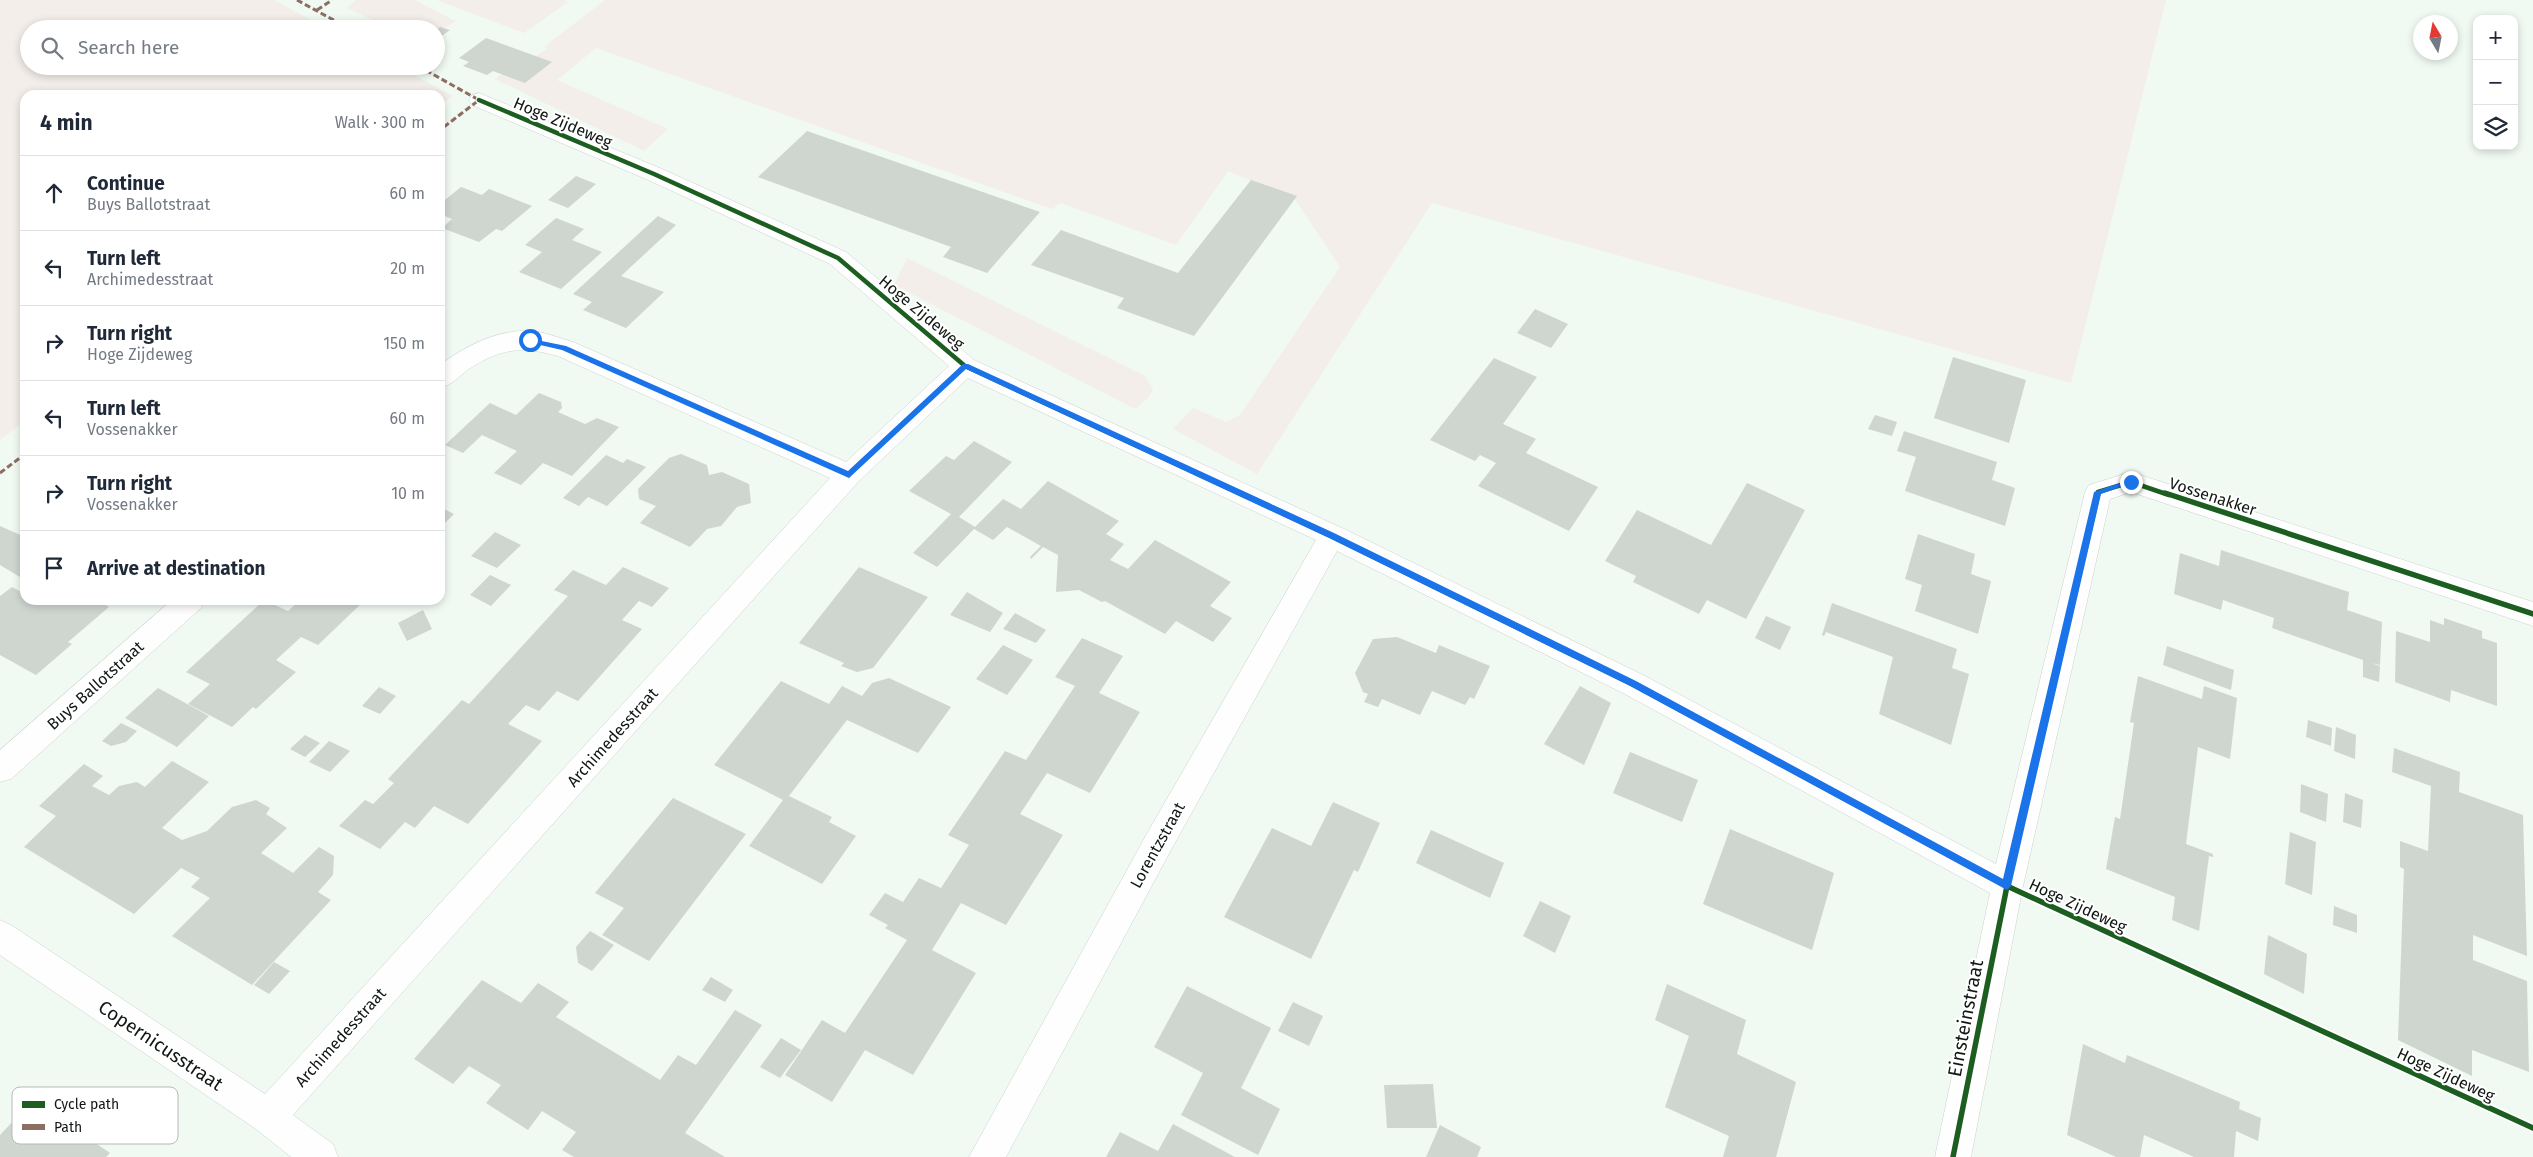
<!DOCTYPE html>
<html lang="en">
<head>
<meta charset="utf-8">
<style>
	body { margin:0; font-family:"Fira Sans",sans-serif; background:#f6f6f7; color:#1f2937 }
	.controls { position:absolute; right:15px; top:15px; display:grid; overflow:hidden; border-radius:10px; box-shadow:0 2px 8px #0003 }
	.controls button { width:45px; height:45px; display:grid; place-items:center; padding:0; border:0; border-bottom:1px solid #e0e1e3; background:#fff; color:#1f2937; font:25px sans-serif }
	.compass { position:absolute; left:2413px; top:15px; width:45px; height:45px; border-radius:50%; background:#fff; box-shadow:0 2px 8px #0003; rotate:350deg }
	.stop { position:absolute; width:15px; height:15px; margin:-11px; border:4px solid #1a73e8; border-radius:50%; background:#fff }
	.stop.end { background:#1a73e8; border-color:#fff; box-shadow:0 1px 5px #0008 }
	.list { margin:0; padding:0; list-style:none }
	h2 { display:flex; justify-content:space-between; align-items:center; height:65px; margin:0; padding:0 20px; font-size:21px }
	h2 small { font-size:16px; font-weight:400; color:#747a83 }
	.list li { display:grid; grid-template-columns:32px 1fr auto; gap:15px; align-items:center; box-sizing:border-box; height:75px; padding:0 20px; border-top:1px solid #e0e1e3 }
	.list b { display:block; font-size:19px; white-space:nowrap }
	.list p { margin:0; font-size:16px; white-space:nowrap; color:#747a83 }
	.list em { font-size:16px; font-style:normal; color:#747a83 }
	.icon { flex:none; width:28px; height:28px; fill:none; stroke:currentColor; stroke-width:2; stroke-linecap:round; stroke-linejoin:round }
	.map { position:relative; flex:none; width:2533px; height:1157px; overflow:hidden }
	.search { position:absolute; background:#fff; box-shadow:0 2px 8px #0003; left:20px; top:20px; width:425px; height:55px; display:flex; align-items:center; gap:12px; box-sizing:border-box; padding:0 18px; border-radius:28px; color:#747a83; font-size:19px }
	.panel { position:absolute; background:#fff; box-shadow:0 2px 8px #0003; left:20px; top:90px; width:425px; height:515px; border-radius:15px }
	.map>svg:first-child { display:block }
	.green { fill:#f3eee9 }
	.building { fill:#cfd6d0 }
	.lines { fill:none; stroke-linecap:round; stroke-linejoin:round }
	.minor-casing { stroke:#cbd3cd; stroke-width:1 }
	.minor { fill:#fdfefd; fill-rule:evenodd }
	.quiet { stroke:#8d6e63; stroke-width:3; stroke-dasharray:6 3; stroke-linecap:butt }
	.cycleway-far1-casing { stroke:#fff; stroke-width:7 }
	.cycleway-casing { stroke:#fff; stroke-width:9 }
	.cycleway-far1 { stroke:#1b5e20; stroke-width:4.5 }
	.cycleway { stroke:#1b5e20; stroke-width:5.5 }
	.route { fill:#1a73e8 }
	.labels { text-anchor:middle; stroke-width:4; stroke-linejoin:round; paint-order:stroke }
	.street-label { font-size:16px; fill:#111713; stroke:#fff }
	.near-street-label { font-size:19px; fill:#111713; stroke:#fff }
	.key { fill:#fff; stroke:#b8b9b8; stroke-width:1 }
	.key-label { font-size:14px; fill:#111713 }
</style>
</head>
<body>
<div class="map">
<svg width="2533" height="1157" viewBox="0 0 2533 1157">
	<rect width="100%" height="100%" fill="#f0f9f2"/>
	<g class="green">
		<polygon points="0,0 274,0 328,29 29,29 29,66 397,66 453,96 440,106 440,95 25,95 25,421 0,440"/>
		<polygon points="356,0 415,0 455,21 436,35 436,29 391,29 347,8"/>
		<polygon points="437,0 563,0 568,2 524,33"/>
		<polygon points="605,0 2166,0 2071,383 1432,203 1257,474 1173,429 1193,408 1226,422 1240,415 1340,267 1295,199 1228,171 1176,245 1061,203 1052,209 596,48 557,80 668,129 644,151 495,79 511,68 517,70 548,48 544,47"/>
		<polygon points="907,258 1145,376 1153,390 1147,399 1135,409 894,285"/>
	</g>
	<g class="building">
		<polygon points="440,27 450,30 436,40 436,30"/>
		<polygon points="486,38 552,62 525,83 493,71 487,75 463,66 469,62 459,58"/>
		<polygon points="807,131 1040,212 987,273 943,257 951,247 758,177"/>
		<polygon points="576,176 596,184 568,208 548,200"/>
		<polygon points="1251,180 1297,196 1194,336 1117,308 1124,298 1031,265 1061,230 1178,273"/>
		<polygon points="461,187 482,195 489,189 532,206 502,231 496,229 479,242 442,228 452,219 440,214 440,204"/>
		<polygon points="658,216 676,225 621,276 664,292 626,328 583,310 592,302 573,294"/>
		<polygon points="556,218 584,229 572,240 602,252 561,289 519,272 542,252 525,245"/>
		<polygon points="1535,309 1568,324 1551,348 1517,333"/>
		<polygon points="1953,357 2026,380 2009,443 1934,418"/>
		<polygon points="1494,358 1537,377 1503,424 1536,439 1526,453 1598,487 1569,531 1478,486 1496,463 1480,455 1475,461 1430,440"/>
		<polygon points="539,393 561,402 562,408 558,412 585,424 597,418 619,427 572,476 543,463 521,485 494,473 517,451 482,435 463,453 445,445 490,403 516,415"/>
		<polygon points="1875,415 1897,422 1892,436 1868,429"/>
		<polygon points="1904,431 1997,462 1992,480 2015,488 2005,526 1905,491 1916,457 1897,451"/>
		<polygon points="974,441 1012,462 959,517 975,527 1003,499 1021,509 1048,481 1119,521 1106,534 1124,544 1110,560 1128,569 1155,540 1231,582 1210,606 1232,618 1213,642 1176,621 1165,634 1105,601 1102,602 1079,590 1056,592 1058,555 1043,547 1031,559 1030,557 1041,546 1007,527 993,540 974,529 937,567 913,553 951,514 909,491 946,456 954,460"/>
		<polygon points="681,454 707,465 709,475 722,472 749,484 751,503 737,507 721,526 707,529 690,547 640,523 656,506 639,499 638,489 669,458"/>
		<polygon points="606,455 623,463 627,459 646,467 607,506 588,497 579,506 563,498"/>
		<polygon points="1747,483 1805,510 1746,619 1707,600 1699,614 1633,582 1636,576 1605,561 1637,510 1711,545"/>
		<polygon points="440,507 454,514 440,528"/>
		<polygon points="0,526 25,537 25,580 0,565"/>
		<polygon points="495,532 521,545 497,568 471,556"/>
		<polygon points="1918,534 1975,554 1971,574 1991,581 1978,634 1915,611 1922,585 1905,579"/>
		<polygon points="2221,550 2349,592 2347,610 2382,622 2380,665 2371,663 2380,666 2379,682 2363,677 2363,660 2272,628 2274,618 2223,600 2221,610 2174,594 2180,553 2219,566"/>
		<polygon points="623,567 669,588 652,607 639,601 622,620 642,629 578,701 557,691 539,711 526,705 508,724 542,741 468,824 434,806 415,828 405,822 380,849 339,826 365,800 373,804 394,783 388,779 462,700 469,704 568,596 554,590 573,570 606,585"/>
		<polygon points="859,567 928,597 873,668 857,672 841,666 844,663 799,643"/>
		<polygon points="490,575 511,585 491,606 470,595"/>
		<polygon points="12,587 25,594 25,600 97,600 109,607 68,642 72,644 36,675 0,655 0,596"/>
		<polygon points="967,592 1003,613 990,632 950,615"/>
		<polygon points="264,600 288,611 300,600 365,600 318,645 301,637 276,660 296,672 256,709 253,707 232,727 188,704 210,684 186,672"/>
		<polygon points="1832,603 1957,649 1952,668 1969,674 1951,745 1879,714 1893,657 1826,632 1824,636 1822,635"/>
		<polygon points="423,610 432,629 407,641 398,623"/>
		<polygon points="1015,613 1046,630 1036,643 1003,629"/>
		<polygon points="1766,616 1791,627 1780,650 1755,638"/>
		<polygon points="2444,618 2482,631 2482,638 2497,643 2497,706 2451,690 2450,702 2395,682 2396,631 2430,642 2430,620 2444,625"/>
		<polygon points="1397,637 1436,653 1439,645 1490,666 1474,699 1470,697 1465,705 1432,691 1420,715 1382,699 1378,707 1364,702 1368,694 1363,692 1355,673 1373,639"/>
		<polygon points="1082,638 1123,656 1099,693 1140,712 1090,793 1047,773 1020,814 1063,835 1006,925 961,903 948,924 932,950 976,973 913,1075 865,1050 832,1102 785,1075 822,1020 845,1033 907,940 885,928 888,925 869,915 885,893 903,902 919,878 941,888 969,845 948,835 1005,751 1026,760 1075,686 1055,677"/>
		<polygon points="1003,645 1033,660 1007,695 976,679"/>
		<polygon points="2167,646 2234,670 2231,690 2163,665"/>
		<polygon points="2138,676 2202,699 2204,686 2237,698 2230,759 2198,747 2186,844 2213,854 2213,857 2209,856 2199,931 2172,920 2175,897 2106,869 2115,817 2120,819 2134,723 2130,722"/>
		<polygon points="889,678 951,707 918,753 847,720 789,796 832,817 829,822 856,836 822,884 749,846 783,800 714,765 781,681 829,704 842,686 862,696 872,683"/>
		<polygon points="1580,686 1611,703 1584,765 1544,744"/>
		<polygon points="379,687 396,696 380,714 362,706"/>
		<polygon points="158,688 209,716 177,747 125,718"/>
		<polygon points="2308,720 2332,728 2331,746 2306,737"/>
		<polygon points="121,723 137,731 126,742 111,746 102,741"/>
		<polygon points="2336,727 2356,735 2355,759 2334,751"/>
		<polygon points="305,735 320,743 305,757 290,749"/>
		<polygon points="329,741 350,751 330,772 309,762"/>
		<polygon points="2394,748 2460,772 2459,792 2523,815 2527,956 2473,935 2473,960 2527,981 2529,1072 2472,1050 2472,1076 2398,1040 2404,869 2400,867 2400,841 2428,851 2431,786 2392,772"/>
		<polygon points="1630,752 1698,780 1682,822 1613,793"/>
		<polygon points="172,761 209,782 162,828 182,840 207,831 232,807 256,800 270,808 266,814 287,828 261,853 293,873 319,847 334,856 333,875 318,892 331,900 252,985 172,936 210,898 191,887 200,878 181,868 134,914 24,847 56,816 39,806 84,764 103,776 92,786 109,795 119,786 137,782 145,787"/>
		<polygon points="2301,784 2328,794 2326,822 2300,812"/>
		<polygon points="2345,793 2363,800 2361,828 2343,822"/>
		<polygon points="673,798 746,834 649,961 602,935 624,908 595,893"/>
		<polygon points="1333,802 1380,823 1358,872 1354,870 1311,959 1224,917 1272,828 1311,846"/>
		<polygon points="1730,829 1834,873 1812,950 1703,904"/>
		<polygon points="1431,830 1504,863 1490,898 1416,863"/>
		<polygon points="2290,832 2316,842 2312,895 2285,884"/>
		<polygon points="1540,901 1571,916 1555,953 1523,936"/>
		<polygon points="2334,906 2357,915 2357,933 2333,925"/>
		<polygon points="590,931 614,945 592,971 578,963 576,947"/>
		<polygon points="2268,935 2307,954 2304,994 2264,974"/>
		<polygon points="274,962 290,971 269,994 254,985"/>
		<polygon points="711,977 733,990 725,1002 702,990"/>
		<polygon points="482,980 521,1003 538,983 569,1002 556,1017 660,1080 678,1055 696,1065 735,1010 762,1025 685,1133 725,1157 574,1157 562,1150 576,1132 542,1111 528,1130 486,1103 501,1085 469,1066 453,1084 414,1059"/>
		<polygon points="1667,984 1746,1020 1737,1054 1796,1082 1776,1157 1723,1157 1729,1136 1665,1107 1689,1036 1655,1020"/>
		<polygon points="1187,986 1271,1028 1241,1088 1280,1109 1258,1155 1181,1115 1203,1073 1154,1047"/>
		<polygon points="1293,1002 1323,1016 1309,1046 1278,1031"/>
		<polygon points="781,1038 801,1050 780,1078 760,1067"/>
		<polygon points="2083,1044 2125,1063 2127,1055 2240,1102 2239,1109 2261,1118 2258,1141 2236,1131 2234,1157 2194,1157 2144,1135 2140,1157 2116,1157 2067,1135"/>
		<polygon points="1433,1084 1437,1128 1387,1128 1384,1085"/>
		<polygon points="33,1100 72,1127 110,1153 106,1157 0,1157 0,1135"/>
		<polygon points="1173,1124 1235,1157 1106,1157 1120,1132 1158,1151"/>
		<polygon points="1440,1125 1481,1147 1477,1157 1426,1157"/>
	</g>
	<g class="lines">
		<g class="minor-casing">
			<g id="minor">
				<path d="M479 93 662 169 846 252 974 360 1342 528 1643 675 1996 864 2085 492 2089 485 2131 472 2533 602V626L2131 492 2110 499 2023 886 1971 1157H1935L1990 893 1623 693 1337 551 1171 850 1006 1157H969L1149 830 1316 540 968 378 858 482 293 1115 333 1144 338 1157H291L256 1129 0 955V920L11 925 265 1094 830 478 558 356C522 346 501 348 469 369 459 376 452 385 440 388V365C465 346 498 329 531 331 544 332 559 338 573 342L846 462 949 366 830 264 646 179 472 105 469 100 472 95Z"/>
				<polygon points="172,600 205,600 201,608 11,779 0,782 0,750"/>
			</g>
		</g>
		<use href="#minor" class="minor"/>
		<g class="quiet">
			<polyline points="297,0 350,29"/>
			<polyline points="317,10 332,0"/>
			<polyline points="418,66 479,100 440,130"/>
			<polyline points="0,473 25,454"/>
		</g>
		<g class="cycleway-far1-casing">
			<g id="cycleway-far1">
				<polyline points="479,100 654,174 838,258 965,366 1243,495"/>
				<polyline points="2097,495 2098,492 2131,482 2169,495"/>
			</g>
		</g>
		<g class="cycleway-casing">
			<g id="cycleway">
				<polyline points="1240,493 1332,536 1633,684 2007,886 2533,1128"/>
				<polyline points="2165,493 2533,614"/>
				<polyline points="1953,1157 2007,886 2098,493"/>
			</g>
		</g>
		<use href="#cycleway-far1" class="cycleway-far1"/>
		<use href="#cycleway" class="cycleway"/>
	</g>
	<polygon class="route" points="527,338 566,346 848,471 963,364 968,364 1334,533 1636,681 2003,879 2094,492 2131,479 2134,482 2101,494 2011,886 2007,890 1630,686 1329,538 966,369 849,478 562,350 527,342"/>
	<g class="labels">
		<g class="street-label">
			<text transform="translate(563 122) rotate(23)" y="6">Hoge Zijdeweg</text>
			<text transform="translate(922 312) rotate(40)" y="6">Hoge Zijdeweg</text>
			<text transform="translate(2213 496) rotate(18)" y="6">Vossenakker</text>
			<text transform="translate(95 685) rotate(-42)" y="6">Buys Ballotstraat</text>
			<text transform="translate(612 737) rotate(-48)" y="6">Archimedesstraat</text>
			<text transform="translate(1157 845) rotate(-61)" y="6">Lorentzstraat</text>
			<text transform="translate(2078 905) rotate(25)" y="6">Hoge Zijdeweg</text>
			<text transform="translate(340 1037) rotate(-48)" y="6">Archimedesstraat</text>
			<text transform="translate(2446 1074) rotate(25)" y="6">Hoge Zijdeweg</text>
		</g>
		<g class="near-street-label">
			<text transform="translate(1965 1018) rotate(-79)" y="7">Einsteinstraat</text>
			<text transform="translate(161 1045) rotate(34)" y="7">Copernicusstraat</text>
		</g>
	</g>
	<rect x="12" y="1087" width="166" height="57" rx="8" class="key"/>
	<rect x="22" y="1101" width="23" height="7" fill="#1b5e20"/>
	<rect x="22" y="1124" width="23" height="6" fill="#8d6e63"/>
	<g class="key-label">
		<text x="54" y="1109">Cycle path</text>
		<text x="54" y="1132">Path</text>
	</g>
</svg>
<div class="controls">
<button>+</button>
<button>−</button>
<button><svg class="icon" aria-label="layers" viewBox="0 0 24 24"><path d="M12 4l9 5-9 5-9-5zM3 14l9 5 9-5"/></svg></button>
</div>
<svg class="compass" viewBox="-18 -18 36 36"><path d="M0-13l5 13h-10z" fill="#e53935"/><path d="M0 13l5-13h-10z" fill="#747a83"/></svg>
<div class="stop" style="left:530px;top:340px"></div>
<div class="stop end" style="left:2131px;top:482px"></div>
<div class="search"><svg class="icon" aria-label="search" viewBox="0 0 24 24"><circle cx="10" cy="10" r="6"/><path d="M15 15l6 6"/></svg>Search here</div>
<section class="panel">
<h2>4 min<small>Walk · 300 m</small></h2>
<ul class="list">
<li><svg class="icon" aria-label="ahead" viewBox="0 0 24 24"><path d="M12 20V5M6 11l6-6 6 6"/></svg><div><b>Continue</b><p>Buys Ballotstraat</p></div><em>60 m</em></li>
<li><svg class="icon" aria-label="left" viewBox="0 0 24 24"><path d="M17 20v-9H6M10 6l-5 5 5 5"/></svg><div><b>Turn left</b><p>Archimedesstraat</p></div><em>20 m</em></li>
<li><svg class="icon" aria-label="right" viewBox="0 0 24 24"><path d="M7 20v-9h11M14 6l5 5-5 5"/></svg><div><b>Turn right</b><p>Hoge Zijdeweg</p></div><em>150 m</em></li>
<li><svg class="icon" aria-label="left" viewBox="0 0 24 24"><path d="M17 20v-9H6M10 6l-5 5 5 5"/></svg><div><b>Turn left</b><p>Vossenakker</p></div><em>60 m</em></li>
<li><svg class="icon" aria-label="right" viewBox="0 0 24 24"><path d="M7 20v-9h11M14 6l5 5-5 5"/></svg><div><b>Turn right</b><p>Vossenakker</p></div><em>10 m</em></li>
<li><svg class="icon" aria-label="arrive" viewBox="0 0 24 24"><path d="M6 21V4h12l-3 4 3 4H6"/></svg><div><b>Arrive at destination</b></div></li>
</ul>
</section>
</div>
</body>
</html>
